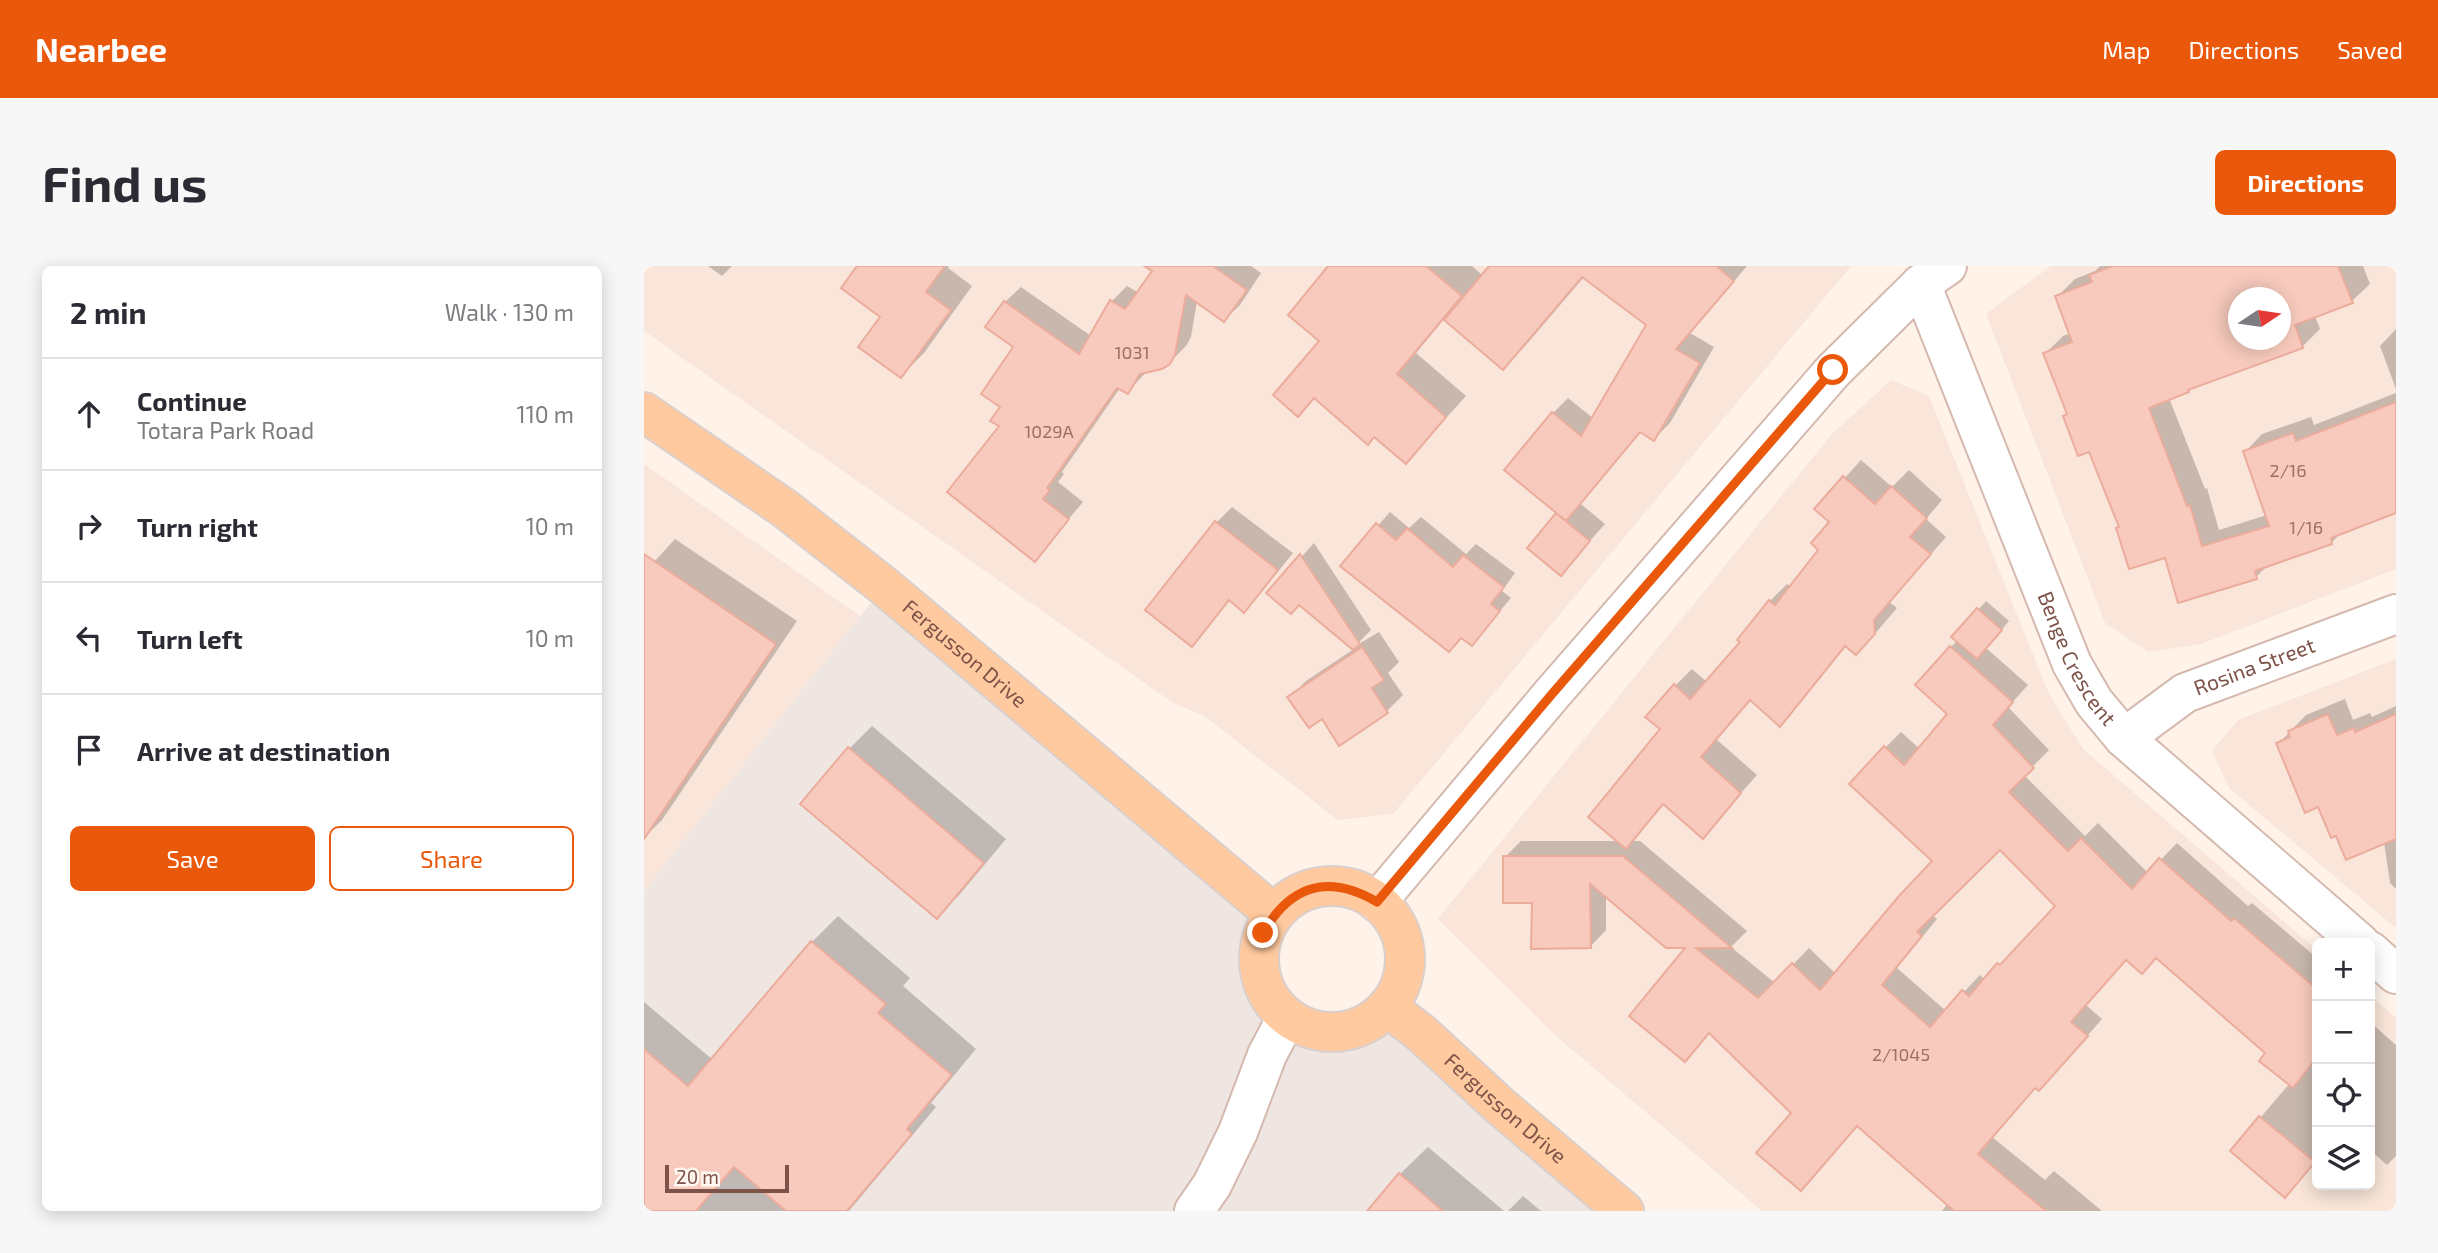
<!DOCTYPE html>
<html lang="en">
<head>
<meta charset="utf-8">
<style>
	body { margin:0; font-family:"Exo 2",sans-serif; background:#f7f7f7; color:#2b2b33 }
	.controls { position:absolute; right:21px; bottom:21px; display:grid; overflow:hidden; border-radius:10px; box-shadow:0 4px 18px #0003 }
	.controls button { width:63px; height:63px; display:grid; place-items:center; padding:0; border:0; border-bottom:2px solid #e1e1e2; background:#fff; color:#2b2b33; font:35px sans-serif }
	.compass { position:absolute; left:1584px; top:21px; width:63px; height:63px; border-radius:50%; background:#fff; box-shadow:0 4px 18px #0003; rotate:77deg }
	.scale { position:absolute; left:21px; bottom:18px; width:124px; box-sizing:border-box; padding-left:7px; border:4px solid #7d5248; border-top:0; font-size:19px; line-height:24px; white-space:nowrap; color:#7d5248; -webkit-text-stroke:5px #fff7f1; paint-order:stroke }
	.stop { position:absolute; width:21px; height:21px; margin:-16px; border:5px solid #ea580c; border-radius:50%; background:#fff }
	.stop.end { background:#ea580c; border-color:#fff; box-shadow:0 2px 7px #0008 }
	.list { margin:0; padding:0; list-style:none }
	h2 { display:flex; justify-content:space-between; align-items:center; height:91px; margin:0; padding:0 28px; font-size:30px }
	h2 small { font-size:23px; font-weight:400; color:#7c7c81 }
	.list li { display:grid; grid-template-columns:46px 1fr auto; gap:21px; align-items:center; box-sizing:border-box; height:112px; padding:0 28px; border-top:2px solid #e1e1e2 }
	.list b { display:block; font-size:26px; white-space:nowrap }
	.list p { margin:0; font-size:23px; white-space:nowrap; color:#7c7c81 }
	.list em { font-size:23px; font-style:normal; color:#7c7c81 }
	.actions { display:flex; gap:14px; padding:21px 28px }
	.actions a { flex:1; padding:16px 0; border:2px solid #ea580c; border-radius:10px; text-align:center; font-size:24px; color:#ea580c }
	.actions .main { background:#ea580c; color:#fff }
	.icon { flex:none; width:38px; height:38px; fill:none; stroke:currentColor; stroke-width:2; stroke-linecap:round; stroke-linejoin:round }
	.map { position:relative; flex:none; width:1752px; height:945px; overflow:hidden; border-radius:10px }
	header { display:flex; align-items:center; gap:42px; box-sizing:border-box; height:98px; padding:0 35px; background:#ea580c; color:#fff }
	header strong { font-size:33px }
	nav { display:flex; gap:38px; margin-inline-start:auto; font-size:24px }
	.intro { display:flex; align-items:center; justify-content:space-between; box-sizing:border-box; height:168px; padding:0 42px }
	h1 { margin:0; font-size:49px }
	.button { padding:18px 32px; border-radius:10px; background:#ea580c; color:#fff; font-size:24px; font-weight:700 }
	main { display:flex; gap:42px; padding:0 42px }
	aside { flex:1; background:#fff; border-radius:10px; box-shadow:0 4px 18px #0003 }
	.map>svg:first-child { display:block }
	.residential { fill:#f9e5d9; fill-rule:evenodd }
	.industrial { fill:#efe6e2 }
	.shadow { fill:#0003; fill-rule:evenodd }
	.building { fill:#f7cabd; stroke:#ecac9c; stroke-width:2; fill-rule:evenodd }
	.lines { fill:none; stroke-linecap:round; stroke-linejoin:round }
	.minor-casing { stroke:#d5b9af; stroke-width:42 }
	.major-casing { stroke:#dbcfcc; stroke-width:42 }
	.minor { stroke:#fff; stroke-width:38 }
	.major { stroke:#ffca9f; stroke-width:38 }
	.route { stroke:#ea580c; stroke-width:9 }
	.labels { text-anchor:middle; stroke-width:6; stroke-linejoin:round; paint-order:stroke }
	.number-label { font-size:18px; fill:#9c7065 }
	.street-label { font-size:21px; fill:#7d5248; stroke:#fff7f1 }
</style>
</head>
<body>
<header>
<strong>Nearbee</strong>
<nav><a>Map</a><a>Directions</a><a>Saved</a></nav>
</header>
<div class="intro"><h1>Find us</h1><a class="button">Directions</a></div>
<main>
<aside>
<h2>2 min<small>Walk · 130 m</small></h2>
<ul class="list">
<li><svg class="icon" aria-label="ahead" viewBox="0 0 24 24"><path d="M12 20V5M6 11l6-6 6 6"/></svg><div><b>Continue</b><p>Totara Park Road</p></div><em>110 m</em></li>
<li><svg class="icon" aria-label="right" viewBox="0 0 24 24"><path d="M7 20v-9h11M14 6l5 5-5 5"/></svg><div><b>Turn right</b></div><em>10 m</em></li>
<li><svg class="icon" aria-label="left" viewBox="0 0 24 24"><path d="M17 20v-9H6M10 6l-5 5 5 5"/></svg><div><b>Turn left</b></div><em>10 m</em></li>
<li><svg class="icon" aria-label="arrive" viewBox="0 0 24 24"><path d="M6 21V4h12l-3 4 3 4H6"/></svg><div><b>Arrive at destination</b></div></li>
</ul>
<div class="actions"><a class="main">Save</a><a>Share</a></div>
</aside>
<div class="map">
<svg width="1752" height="945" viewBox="0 0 1752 945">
	<rect width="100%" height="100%" fill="#fef2e9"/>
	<g class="residential">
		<polygon points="0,0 1207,0 749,548 694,554 559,449 529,437 0,65"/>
		<path d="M1407 0H1752V303L1557 378 1504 386 1461 357 1342 48ZM1594 32H1636V74H1594Z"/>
		<polygon points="1247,114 1285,130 1405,428 1439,483 1673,684 1673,919 1726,919 1726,729 1752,752 1752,945 1118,945 911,769 794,653 1187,169"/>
		<polygon points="0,198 216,350 0,625"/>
		<polygon points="1752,393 1752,662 1585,522 1568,485 1594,454"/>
	</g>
	<polygon class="industrial" points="240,320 630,648 619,667 614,693 619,719 628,737 643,751 667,764 682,767 698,766 720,759 733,751 980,945 0,945 0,625"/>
	<g class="shadow">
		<polygon points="64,0 88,0 78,10"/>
		<polygon points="215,0 305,0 304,2 328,20 280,87 257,110 239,50"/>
		<polygon points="514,0 607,0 617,7 596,39 580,54 553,35 547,71 542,80 525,97 503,105 484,126 476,122 418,206 420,208 414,216 439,236 390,294 357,160 359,141 372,80 361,36 377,21 447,70 467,36 483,20 495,27"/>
		<polygon points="687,0 828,0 839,10 847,0 1103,0 1046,67 1070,81 1026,157 1010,173 997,165 937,238 961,258 917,307 885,282 915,247 909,147 924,132 950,153 1004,59 940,11 882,79 859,102 801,52 772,87 822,130 762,196 731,169 672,131 654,149 677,75"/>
		<path d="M1456 0H1719L1726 18 1708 35 1671 50 1676 63 1658 81 1548 121 1525 132 1561 223 1563 222 1575 264 1623 249 1601 186 1618 168 1667 151 1670 159 1752 127V245L1698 266 1688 276 1626 297 1612 311 1476 260 1446 183 1421 150 1424 146 1401 88 1419 70 1427 67 1413 31 1431 13 1451 5ZM1594 32H1636V74H1594Z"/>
		<polygon points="1752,63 1752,123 1736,80"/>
		<path d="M1217 194 1248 221 1265 204 1298 234 1282 253 1302 271 1245 336 1253 342 1229 370 1203 379 1153 441 1136 458 1108 433 1072 473 1113 509 1059 570 1021 537 987 575H996L1103 665 1087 681 1131 717 1165 682 1192 708 1291 595 1241 482 1257 466 1276 483 1305 447 1307 381 1314 374 1310 371 1342 335 1365 355 1342 382 1384 419 1364 441 1405 484 1380 509 1441 570 1454 557 1504 607 1533 577 1604 640 1608 637 1673 692V894L1641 929 1588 885 1646 817 1623 787 1512 690 1483 692 1442 739 1458 753 1411 807 1395 823 1392 820 1348 871 1401 914 1410 905 1458 945H1298L1304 937 1215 859 1157 923 1149 847 1067 766 1041 794 1045 680 962 629V664L946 681 889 635 861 591 877 575H975L1018 463 1031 420 1048 403 1063 416 1098 375 1126 335 1143 318 1147 321 1177 284 1188 256 1173 243ZM1356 582 1413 640 1373 684 1371 682 1341 714 1336 709 1302 745 1253 702 1293 653 1288 649Z"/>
		<polygon points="588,241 649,287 616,328 600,344 587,333 548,379 572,257"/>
		<polygon points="746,246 765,262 777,251 822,288 832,278 871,307 858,325 867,332 828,378 698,300"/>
		<polygon points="31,273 153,355 18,554 0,572 0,307"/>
		<polygon points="670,277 727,364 711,380 735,366 755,396 744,407 759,429 743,445 678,451 646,431 662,415 710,383 656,337 625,327"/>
		<polygon points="1701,433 1709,454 1726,447 1728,451 1752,440 1752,623 1746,617 1740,576 1693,567 1635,477 1662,449"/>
		<polygon points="228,460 362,573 316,628 293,651 205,483"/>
		<polygon points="194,650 266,712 259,720 332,783 287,837 292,841 205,945 0,945 0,736 69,794 168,676"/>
		<polygon points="1726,756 1752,779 1752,890 1743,899 1726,884"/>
		<polygon points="784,881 860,945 725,945 756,908"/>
		<polygon points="879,930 897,945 864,945"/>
	</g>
	<g class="building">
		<polygon points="213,0 301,0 282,26 307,44 257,112 214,81 236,51 197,22"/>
		<polygon points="500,0 569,0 603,24 580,56 542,29 531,89 526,98 518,103 496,108 484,128 473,122 403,222 406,224 399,233 425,253 391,296 303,226 355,160 346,155 356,141 337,128 369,81 341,61 360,35 435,88 466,34 481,43 508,5"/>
		<polygon points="684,0 782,0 818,30 753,108 802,151 762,198 730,171 724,179 670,132 654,151 629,129 675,75 644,49"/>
		<polygon points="845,0 1072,0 1090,15 1032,83 1056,97 1010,175 996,166 922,255 860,204 908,146 937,170 1002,59 938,11 859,104 800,54"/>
		<path d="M1469 0H1694L1709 37 1651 59 1659 82 1544 124 1545 126 1505 142 1543 240 1546 239 1558 280 1625 260 1599 185 1649 167 1652 175 1752 136V247L1687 272 1688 278 1611 305 1613 313 1534 337 1521 292 1485 303 1472 262 1475 261 1445 186 1434 190 1419 150 1423 148 1399 87 1428 76 1411 30 1448 16 1445 9ZM1594 32H1636V74H1594Z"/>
		<polygon points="1199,210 1231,238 1247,220 1283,252 1266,271 1287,288 1230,354 1231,368 1212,389 1201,380 1136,461 1106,434 1057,491 1097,527 1059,573 1019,538 982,583 944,551 1016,463 1001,451 1030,418 1046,433 1096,376 1093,374 1125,334 1131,339 1174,284 1167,277 1185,256 1170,243"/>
		<polygon points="912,247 946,275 917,310 883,282"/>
		<polygon points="571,255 634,304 600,347 585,334 548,381 501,344"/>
		<polygon points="732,257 752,274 763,262 809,301 819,289 860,321 847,338 856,345 828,380 817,372 805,386 696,300"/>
		<polygon points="0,288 132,378 0,573"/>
		<polygon points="656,288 716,378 709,384 655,339 647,348 622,327"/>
		<polygon points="1333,342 1358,364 1333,393 1307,371"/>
		<path d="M1306 380 1369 436 1349 459 1390 502 1365 526 1424 585 1437 572 1488 623 1515 592 1587 655 1590 652 1673 723V791L1649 822 1615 795 1621 787 1512 692 1498 708 1482 694 1427 756 1444 770 1395 825 1391 822 1334 888 1402 945H1310L1213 860 1157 925 1112 887 1147 847 1065 767 1041 796 985 750 1041 682H1022L946 618 947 682 887 683 888 637H859V590H979L1088 682H1052L1114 732 1148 697 1176 724 1255 630 1288 595 1205 518 1240 480 1260 499 1303 448 1271 419ZM1356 584 1411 640 1356 699 1353 697 1325 730 1318 724 1286 761 1238 719 1278 670 1273 666Z"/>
		<polygon points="718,381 740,414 728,422 744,447 695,480 678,453 665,462 643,431"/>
		<polygon points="1684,448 1693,469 1710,462 1711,466 1752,448 1752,573 1702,594 1692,570 1687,572 1674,541 1661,547 1632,477 1646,471 1644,465"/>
		<polygon points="204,481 340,597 293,653 156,538"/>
		<polygon points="167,675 242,738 234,747 308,809 263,863 268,868 203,945 142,945 90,901 52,945 0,945 0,783 44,820"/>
		<polygon points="1615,850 1671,896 1641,932 1586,885"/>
		<polygon points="755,907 799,945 723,945"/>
	</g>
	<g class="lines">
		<g class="minor-casing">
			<g id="minor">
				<path id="s1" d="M1277 18 1428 398 1450 436 1480 472 1716 677"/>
				<path id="s2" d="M1480 472 1541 427 1752 348"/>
				<polyline points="733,636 908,428 1189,105 1277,18 1303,0"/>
				<polyline points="1726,685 1752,708"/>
				<polyline points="550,945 568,919 594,866 623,789 643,751"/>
			</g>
		</g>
		<g class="major-casing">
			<g id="major">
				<path id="s3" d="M0 146 140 242 240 320 630 648"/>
				<circle cx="688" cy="693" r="73"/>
				<path id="s4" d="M743 741 777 767 855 839 980 945"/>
			</g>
		</g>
		<use href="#minor" class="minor"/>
		<use href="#major" class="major"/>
	</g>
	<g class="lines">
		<path class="route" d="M619 667C647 618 685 608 733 636L908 428 1189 104"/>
	</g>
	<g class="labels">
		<g class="number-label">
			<text x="488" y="93">1031</text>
			<text x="405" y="172">1029A</text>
			<text x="1644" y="211">2/16</text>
			<text x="1662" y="268">1/16</text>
			<text x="1257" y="795">2/1045</text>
		</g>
		<g class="street-label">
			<text dy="7" stroke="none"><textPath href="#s3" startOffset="402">Fergusson Drive</textPath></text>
			<text dy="7" stroke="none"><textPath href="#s1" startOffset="406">Benge Crescent</textPath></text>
			<text dy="7" stroke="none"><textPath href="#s2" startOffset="150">Rosina Street</textPath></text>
			<text dy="7" stroke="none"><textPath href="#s4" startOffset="156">Fergusson Drive</textPath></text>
		</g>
	</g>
</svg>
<div class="controls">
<button>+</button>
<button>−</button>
<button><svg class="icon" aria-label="locate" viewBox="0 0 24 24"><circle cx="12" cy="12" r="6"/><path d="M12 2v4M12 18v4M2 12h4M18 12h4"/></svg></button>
<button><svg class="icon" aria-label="layers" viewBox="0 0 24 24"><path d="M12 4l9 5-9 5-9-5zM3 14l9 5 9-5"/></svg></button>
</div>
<svg class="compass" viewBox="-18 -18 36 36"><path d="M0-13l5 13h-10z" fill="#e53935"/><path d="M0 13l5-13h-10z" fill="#7c7c81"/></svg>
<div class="scale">20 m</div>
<div class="stop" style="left:1189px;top:104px"></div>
<div class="stop end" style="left:619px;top:667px"></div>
</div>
</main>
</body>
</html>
